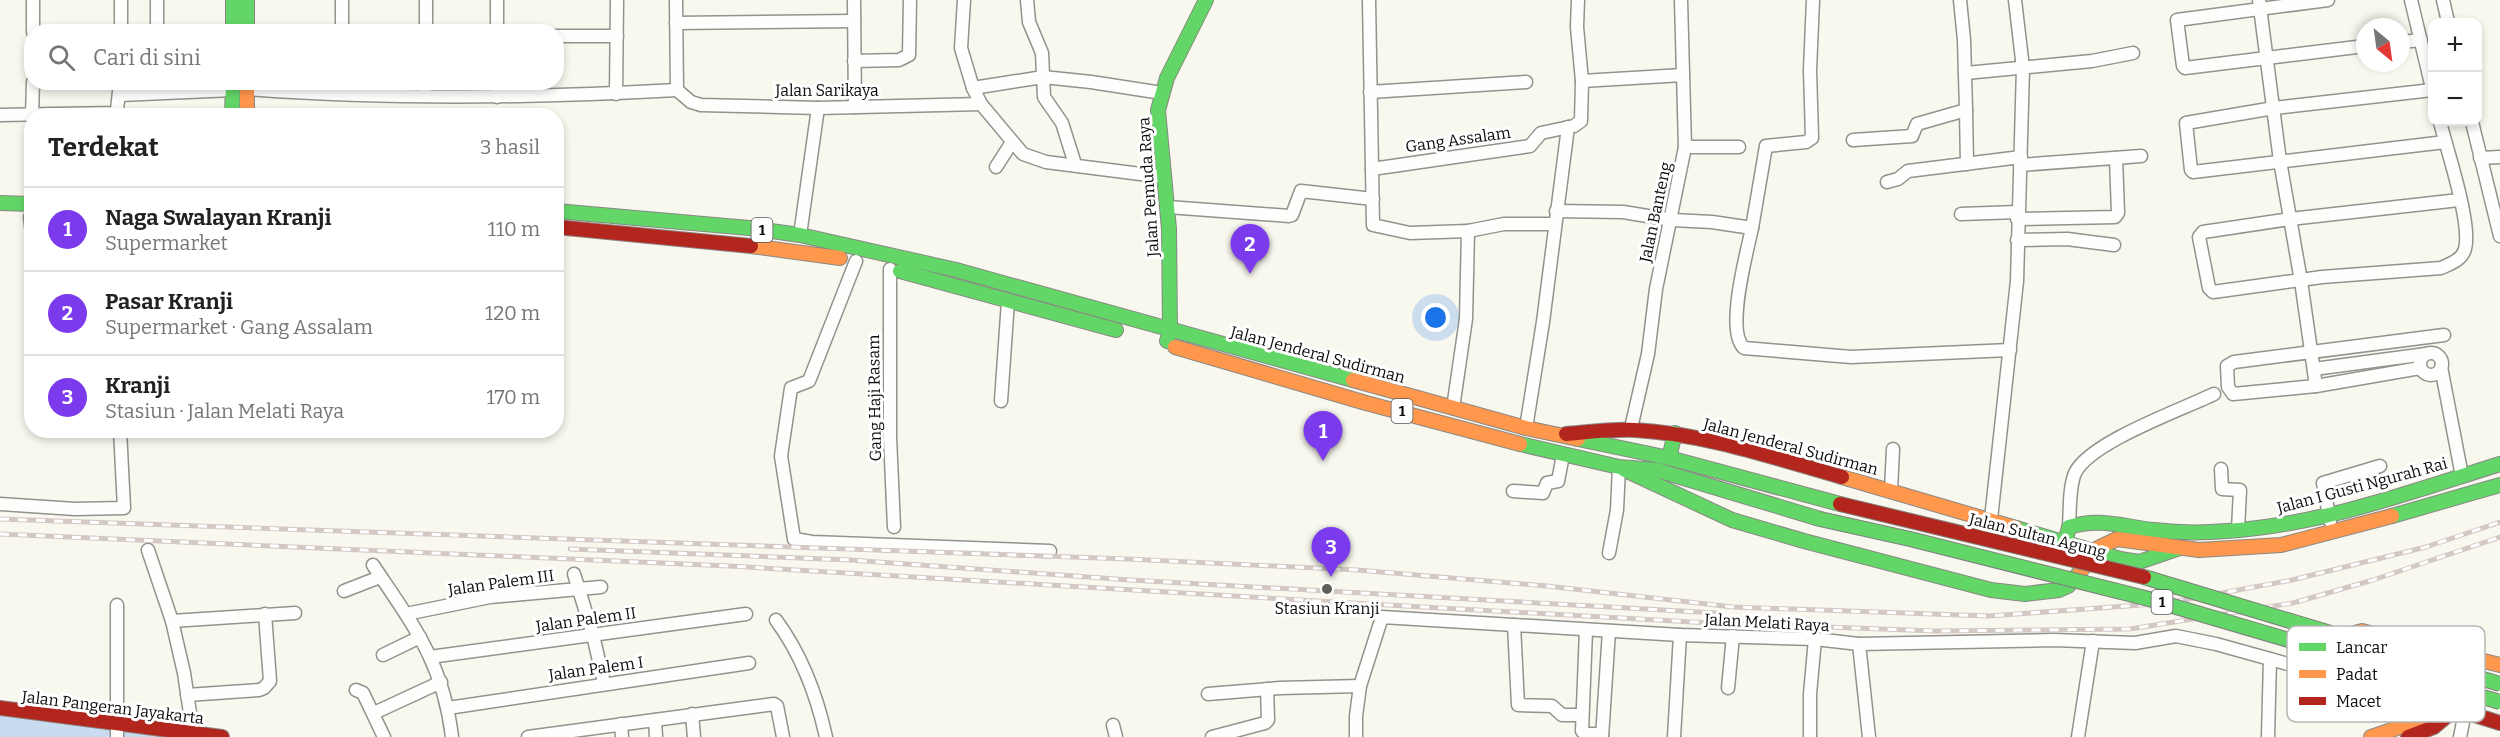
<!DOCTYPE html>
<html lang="id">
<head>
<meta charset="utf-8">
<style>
	body { margin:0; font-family:Bitter,serif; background:#f2f2f2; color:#222 }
	.controls { position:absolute; right:18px; top:18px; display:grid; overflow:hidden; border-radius:12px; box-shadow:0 3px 9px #0003 }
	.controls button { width:54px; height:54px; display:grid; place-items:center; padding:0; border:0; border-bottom:2px solid #e0e0e0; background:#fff; color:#222; font:30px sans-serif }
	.compass { position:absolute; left:2356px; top:18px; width:54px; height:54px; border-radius:50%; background:#fff; box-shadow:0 3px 9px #0003; rotate:151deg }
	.you { position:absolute; left:1436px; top:318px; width:21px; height:21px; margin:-15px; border:4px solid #fff; border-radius:50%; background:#1a73e8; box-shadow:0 0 0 9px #1a73e833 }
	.badge { display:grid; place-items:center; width:39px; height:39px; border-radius:50%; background:#7c3aed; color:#fff; font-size:20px; font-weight:700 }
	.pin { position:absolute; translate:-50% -50px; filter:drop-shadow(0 2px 3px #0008) }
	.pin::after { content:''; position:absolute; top:32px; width:21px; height:18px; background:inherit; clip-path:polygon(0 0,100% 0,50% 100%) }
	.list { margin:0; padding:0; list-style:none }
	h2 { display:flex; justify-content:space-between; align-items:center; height:78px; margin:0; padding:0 24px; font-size:26px }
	h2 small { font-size:20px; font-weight:400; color:#767676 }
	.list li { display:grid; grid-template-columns:39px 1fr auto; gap:18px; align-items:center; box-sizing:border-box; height:84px; padding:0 24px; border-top:2px solid #e0e0e0 }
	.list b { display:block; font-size:22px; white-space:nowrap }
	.list p { margin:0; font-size:20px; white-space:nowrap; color:#767676 }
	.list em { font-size:20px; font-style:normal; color:#767676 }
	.icon { flex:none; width:33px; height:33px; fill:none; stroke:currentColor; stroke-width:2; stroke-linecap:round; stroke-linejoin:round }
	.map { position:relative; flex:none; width:2500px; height:737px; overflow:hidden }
	.search { position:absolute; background:#fff; box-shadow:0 3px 9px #0003; left:24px; top:24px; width:540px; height:66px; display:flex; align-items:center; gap:15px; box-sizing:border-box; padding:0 21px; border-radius:24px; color:#767676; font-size:22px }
	.panel { position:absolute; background:#fff; box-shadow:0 3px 9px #0003; left:24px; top:108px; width:540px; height:330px; border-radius:24px }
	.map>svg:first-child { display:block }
	.water { fill:#c9dcef }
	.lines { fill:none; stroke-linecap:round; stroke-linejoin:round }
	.street-casing { stroke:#92928e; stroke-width:15 }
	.fast-casing { stroke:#898884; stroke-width:16 }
	.slow-casing { stroke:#898884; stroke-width:16 }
	.jam-casing { stroke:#898884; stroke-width:16 }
	.street { stroke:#fefefd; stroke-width:12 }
	.fast { stroke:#63d668; stroke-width:14 }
	.slow { stroke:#ff974d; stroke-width:14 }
	.jam { stroke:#b3261e; stroke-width:14 }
	.rail-casing { stroke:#d4c8c4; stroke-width:5 }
	.rail { stroke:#fff; stroke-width:3; stroke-dasharray:9; stroke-linecap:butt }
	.fast-bridge-casing { stroke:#7f7f7b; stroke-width:16; stroke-linecap:butt }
	.jam-bridge-casing { stroke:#7f7f7b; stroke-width:16; stroke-linecap:butt }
	.fast-bridge { stroke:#63d668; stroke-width:14 }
	.jam-bridge { stroke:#b3261e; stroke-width:14 }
	.poi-dot { fill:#5e5e5b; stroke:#fff; stroke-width:2 }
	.labels { text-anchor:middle; stroke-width:6; stroke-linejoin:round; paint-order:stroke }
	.shield { fill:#fff; stroke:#545454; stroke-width:1.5 }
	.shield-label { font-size:15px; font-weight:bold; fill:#0b0b0b }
	.street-label { font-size:16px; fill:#0b0b0b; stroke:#fff }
	.poi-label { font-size:16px; fill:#0b0b0b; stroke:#fff }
	.key { fill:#fff; stroke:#b6b6b6; stroke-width:1.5 }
	.key-label { font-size:16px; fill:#0b0b0b }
</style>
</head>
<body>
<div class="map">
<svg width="2500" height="737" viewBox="0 0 2500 737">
	<rect width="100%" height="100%" fill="#f9f8ef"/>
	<polygon class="water" points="0,708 222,737 0,737"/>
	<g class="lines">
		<g class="street-casing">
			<g id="street">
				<polyline points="342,0 342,32"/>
				<polyline points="676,0 677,90"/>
				<polyline points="854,0 855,107"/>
				<polyline points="964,0 961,48 973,88 981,104 1023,154 1046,162 1164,177"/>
				<polyline points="1027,0 1029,22 1042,53 1044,97 1062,123 1075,164"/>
				<polyline points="1369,0 1373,225 1410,233 1468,231 1504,224 1554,224"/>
				<polyline points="1578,0 1577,27 1582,81"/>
				<polyline points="2259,0 2280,161 2301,281 2316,386"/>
				<polyline points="2328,0 2177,20 2183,66 2185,68 2365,46"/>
				<polyline points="2411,0 2432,88"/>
				<polyline points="2443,0 2448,22"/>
				<polyline points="676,23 854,21"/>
				<polyline points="33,32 33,0"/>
				<polyline points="121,32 121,0"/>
				<polyline points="157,32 157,0"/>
				<polyline points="426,32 426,0"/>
				<polyline points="497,32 497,0"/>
				<polyline points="556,36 617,36"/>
				<polyline points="2401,42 2421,40"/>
				<polyline points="854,61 899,60 909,55 910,0"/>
				<polyline points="1966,73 2092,61 2133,53"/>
				<polyline points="973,88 1043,77 1091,82 1162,93"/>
				<path d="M247 89C390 100 534 98 677 90"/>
				<polyline points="677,90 691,102 701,105 818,108 981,104"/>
				<polyline points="2432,90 2274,108 2186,123 2191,170 2193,172 2445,142"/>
				<polyline points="1370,92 1526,82"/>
				<polyline points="616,94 617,0"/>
				<polyline points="120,95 233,90"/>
				<polyline points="425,96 425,82"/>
				<polyline points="497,97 497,82"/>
				<polyline points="1966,110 1967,164"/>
				<polyline points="0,115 114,113 117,110 120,82"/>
				<polyline points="32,115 33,82"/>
				<path d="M2440 122C2447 150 2472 224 2465 249 2462 260 2450 264 2441 268L2322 277 2213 292 2209 288 2199 237 2203 232 2290 219 2459 200"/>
				<polyline points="2472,122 2500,236"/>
				<polyline points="1853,140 1912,136 1917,124 1966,110 1964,40 1960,0"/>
				<polyline points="1685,147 1739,147"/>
				<polyline points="2480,158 2500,157"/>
				<polyline points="2020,165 2141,156"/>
				<polyline points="996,167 1012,142"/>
				<polyline points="1372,169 1530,146 1541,133 1574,126 1581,121 1582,81 1683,75"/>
				<polyline points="1887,182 1898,179 1908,171 2021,157"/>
				<polyline points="1168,207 1289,216 1292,215 1301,191 1373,199"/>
				<path d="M1556 211 1623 212 1672 220 1712 222 1752 228C1747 252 1725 331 1744 348L1851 357 2010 350"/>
				<polyline points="1961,214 2018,212"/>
				<polyline points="30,217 32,233"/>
				<polyline points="2017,219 2115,217 2118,213 2116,158"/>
				<polyline points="1752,228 1766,146 1806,142 1812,138 1810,70 1813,0"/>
				<polyline points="800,235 818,108"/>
				<polyline points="2017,240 2067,239 2114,245"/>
				<polyline points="856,261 809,381 791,388 781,456 794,539 812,542 1050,551"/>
				<polyline points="890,269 890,437 894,527"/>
				<circle cx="2431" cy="364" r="11"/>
				<polyline points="2441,367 2462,476"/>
				<polyline points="2420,368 2316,386 2233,394 2228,387 2227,366 2234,362 2444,335"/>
				<polyline points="2314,369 2426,354"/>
				<polyline points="1001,401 1008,301"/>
				<polyline points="1453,408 1466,319 1468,231"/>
				<polyline points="1526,428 1543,322 1568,127"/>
				<polyline points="1631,428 1648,354 1656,289 1685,147 1681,0"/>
				<polyline points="2221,469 2222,489 2240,490 2238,530"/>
				<polyline points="1891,490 1893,449"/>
				<polyline points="1513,491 1543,493 1547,483 1558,481 1563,455"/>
				<polyline points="0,504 75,509 124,508 120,430"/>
				<polyline points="1991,519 2017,281 2023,68 2015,0"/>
				<polyline points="2330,521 2323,483 2380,466"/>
				<path d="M2069 527C2070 511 2069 487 2075 473 2090 442 2181 410 2214 394"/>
				<polyline points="148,550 172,621 184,673 193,733"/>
				<polyline points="1609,553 1617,510 1619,467"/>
				<path d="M373 565C413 625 443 662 452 737"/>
				<polyline points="574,574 593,635 604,683"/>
				<polyline points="344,591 380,577"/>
				<polyline points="117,605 117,737"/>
				<polyline points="406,614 490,597 601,587"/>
				<path d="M776 620C801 654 817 696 826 737"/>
				<polyline points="172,621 295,613"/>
				<polyline points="1514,625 1518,705 1552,706 1562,715 1582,715"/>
				<polyline points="1586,630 1582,731 1585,734 1602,734"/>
				<polyline points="1859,644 1869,737"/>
				<polyline points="383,655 420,637"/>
				<polyline points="430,657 746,614"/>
				<polyline points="1728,688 1733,636"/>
				<polyline points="356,690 363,693 384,737"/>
				<polyline points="1208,694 1280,688 1360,686"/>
				<polyline points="187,695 259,690 264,688 270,681 265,614"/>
				<polyline points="448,708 749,663"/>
				<polyline points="374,713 441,682"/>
				<polyline points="692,714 694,737"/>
				<polyline points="655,720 656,737"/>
				<polyline points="621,724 622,737"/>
				<polyline points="1113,725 1116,737"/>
				<polyline points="528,737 774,704 777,706 783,737"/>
				<polyline points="1212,737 1265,723 1268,720 1267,689"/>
				<polyline points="1356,737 1356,716 1360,686 1382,617 1680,635 1815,639 1859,644 2054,640 2135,643 2176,636 2216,644 2346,680 2360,680"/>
				<polyline points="1602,737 1609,631"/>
				<polyline points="1674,737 1680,635"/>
				<polyline points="1810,737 1810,694 1815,639"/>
				<polyline points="2078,737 2093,641"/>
				<polyline points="2268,737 2270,659"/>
				<polyline points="2460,737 2465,712"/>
			</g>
		</g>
		<g class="fast-casing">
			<g id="fast">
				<polyline points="233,0 233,32"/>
				<polyline points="247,0 247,32"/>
				<polyline points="232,116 233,82"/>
				<polyline points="0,203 32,204"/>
				<polyline points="556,211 749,228 800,235 956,270 1353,380"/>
				<polyline points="900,271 1116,330"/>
				<polyline points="1167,341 1170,331 1169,229 1158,110 1167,78 1206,0"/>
				<polyline points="1578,439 1669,458 1840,504"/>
				<polyline points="1520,444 1619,467 1657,470 1820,519"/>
				<polyline points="1669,458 1675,433"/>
				<polyline points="1625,470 1732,520 1804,541 1991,590 2025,594 2059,590 2068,586 2080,572"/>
				<polyline points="2392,516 2500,485"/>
				<polyline points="2016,528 2120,559 2139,562 2180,548"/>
				<path d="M2066 554 2065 542 2069 527C2099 517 2124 527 2154 530 2178 533 2203 533 2227 531 2320 525 2411 492 2500 464"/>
			</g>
		</g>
		<g class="slow-casing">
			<g id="slow">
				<polyline points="247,82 247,116"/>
				<polyline points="751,246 840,258"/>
				<polyline points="1175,347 1366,403 1520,444"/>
				<polyline points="1353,380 1526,428 1578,439"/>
				<polyline points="1842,477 2016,528"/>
				<polyline points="2080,572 2098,548 2117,539 2199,550 2281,545 2392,516"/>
				<path d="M2396 690C2370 682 2349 678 2335 653 2340 639 2348 634 2362 631L2500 665"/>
				<polyline points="2371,737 2423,719 2433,702"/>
			</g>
		</g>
		<g class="jam-casing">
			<g id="jam">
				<polyline points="556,227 751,246"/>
				<path d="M1566 434C1589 432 1612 429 1635 430 1706 434 1775 458 1842 477"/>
				<polyline points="2396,690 2500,723"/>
				<polyline points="0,708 222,737"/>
				<polyline points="2408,737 2434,727 2455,709"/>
			</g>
		</g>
		<use href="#street" class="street"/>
		<use href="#fast" class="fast"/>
		<use href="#slow" class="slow"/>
		<use href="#jam" class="jam"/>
		<g class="rail-casing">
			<g id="rail">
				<polyline points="0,519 1128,559 1357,570 1547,586 1733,607 1989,616 2168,603 2292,580 2426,547 2500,522"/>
				<polyline points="0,534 729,566 1352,603 1692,622 1936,631 2130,629 2293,603 2373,580 2500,537"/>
				<polyline points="570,549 850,560 1130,580 1717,613"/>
			</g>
		</g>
		<use href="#rail" class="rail"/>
		<g class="fast-bridge-casing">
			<g id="fast-bridge">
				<polyline points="1820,519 1910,539 2149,599 2500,702"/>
				<polyline points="2144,577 2500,684"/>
			</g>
		</g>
		<g class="jam-bridge-casing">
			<polyline id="jam-bridge" points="1840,504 2144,577"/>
		</g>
		<use href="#fast-bridge" class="fast-bridge"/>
		<use href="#jam-bridge" class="jam-bridge"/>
	</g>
	<circle class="poi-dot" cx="1327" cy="589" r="6"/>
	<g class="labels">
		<g class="shield">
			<rect x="751.5" y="218" width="21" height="24" rx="4.5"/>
			<rect x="1391.5" y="399" width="21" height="24" rx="4.5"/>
			<rect x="2151.5" y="590" width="21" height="24" rx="4.5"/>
		</g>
		<g class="shield-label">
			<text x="762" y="235">1</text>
			<text x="1402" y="416">1</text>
			<text x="2162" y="607">1</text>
		</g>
		<g class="street-label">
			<text x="827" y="96">Jalan Sarikaya</text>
			<text transform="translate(1458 139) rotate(-8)" y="6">Gang Assalam</text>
			<text transform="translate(1148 187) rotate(-94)" y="6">Jalan Pemuda Raya</text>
			<text transform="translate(1655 212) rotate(-78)" y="6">Jalan Banteng</text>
			<text transform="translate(1318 354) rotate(15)" y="6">Jalan Jenderal Sudirman</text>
			<text transform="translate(874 398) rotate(-91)" y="6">Gang Haji Rasam</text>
			<text transform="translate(1791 446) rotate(15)" y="6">Jalan Jenderal Sudirman</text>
			<text transform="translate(2362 485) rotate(-15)" y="6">Jalan I Gusti Ngurah Rai</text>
			<text transform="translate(2038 535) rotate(14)" y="6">Jalan Sultan Agung</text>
			<text transform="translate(501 582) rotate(-8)" y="6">Jalan Palem III</text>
			<text transform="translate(586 619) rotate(-8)" y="6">Jalan Palem II</text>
			<text transform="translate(1767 622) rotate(3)" y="6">Jalan Melati Raya</text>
			<text transform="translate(596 668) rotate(-8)" y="6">Jalan Palem I</text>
			<text transform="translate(113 707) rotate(7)" y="6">Jalan Pangeran Jayakarta</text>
		</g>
		<g class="poi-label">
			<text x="1327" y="614">Stasiun Kranji</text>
		</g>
	</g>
	<rect x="2287" y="626" width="198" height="96" rx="9" class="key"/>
	<rect x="2299" y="643" width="27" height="8" fill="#63d668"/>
	<rect x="2299" y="670" width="27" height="8" fill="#ff974d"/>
	<rect x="2299" y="697" width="27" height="8" fill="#b3261e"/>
	<g class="key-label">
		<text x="2336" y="653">Lancar</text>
		<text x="2336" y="680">Padat</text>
		<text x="2336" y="707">Macet</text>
	</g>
</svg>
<div class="controls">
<button>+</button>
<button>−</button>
</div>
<svg class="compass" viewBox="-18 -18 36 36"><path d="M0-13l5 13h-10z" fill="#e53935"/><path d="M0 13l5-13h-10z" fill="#767676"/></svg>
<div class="you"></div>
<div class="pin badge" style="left:1323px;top:461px">1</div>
<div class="pin badge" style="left:1250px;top:274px">2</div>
<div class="pin badge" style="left:1331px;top:577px">3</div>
<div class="search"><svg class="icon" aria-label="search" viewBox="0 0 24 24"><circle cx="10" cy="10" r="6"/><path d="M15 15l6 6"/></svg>Cari di sini</div>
<section class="panel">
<h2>Terdekat<small>3 hasil</small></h2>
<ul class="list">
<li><span class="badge">1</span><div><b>Naga Swalayan Kranji</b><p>Supermarket</p></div><em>110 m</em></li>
<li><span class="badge">2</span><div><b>Pasar Kranji</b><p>Supermarket · Gang Assalam</p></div><em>120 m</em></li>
<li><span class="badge">3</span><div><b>Kranji</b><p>Stasiun · Jalan Melati Raya</p></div><em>170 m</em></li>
</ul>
</section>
</div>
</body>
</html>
